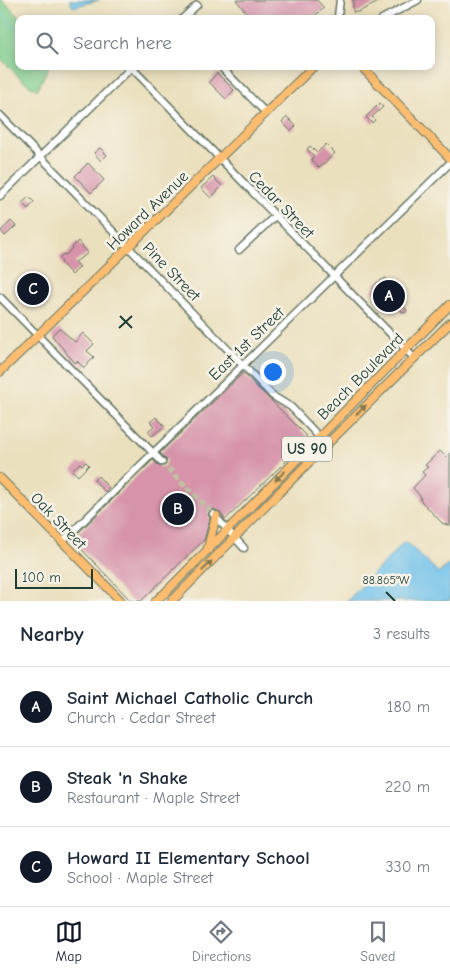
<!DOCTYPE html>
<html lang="en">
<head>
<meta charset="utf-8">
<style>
	body { margin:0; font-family:"Comic Neue",sans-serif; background:#f2f2f3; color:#1f2937 }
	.scale { position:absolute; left:15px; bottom:12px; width:78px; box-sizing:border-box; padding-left:5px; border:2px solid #1f3d34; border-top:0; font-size:14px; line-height:18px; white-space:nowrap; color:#1f3d34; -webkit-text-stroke:4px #f7f3e8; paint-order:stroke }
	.you { position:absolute; left:272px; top:371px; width:18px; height:18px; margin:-12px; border:4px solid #fff; border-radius:50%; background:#1a73e8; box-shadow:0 0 0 8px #1a73e833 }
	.badge { display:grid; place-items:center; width:32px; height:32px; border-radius:50%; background:#111827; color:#fff; font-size:16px; font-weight:700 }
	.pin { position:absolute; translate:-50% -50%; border:2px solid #fff; box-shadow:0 1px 5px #0006 }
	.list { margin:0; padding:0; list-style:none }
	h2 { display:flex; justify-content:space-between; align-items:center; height:65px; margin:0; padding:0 20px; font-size:21px }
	h2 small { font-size:16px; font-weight:400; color:#747a83 }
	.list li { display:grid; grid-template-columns:32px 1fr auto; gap:15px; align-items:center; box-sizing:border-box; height:80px; padding:0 20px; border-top:1px solid #e0e1e3 }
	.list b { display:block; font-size:19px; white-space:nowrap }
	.list p { margin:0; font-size:16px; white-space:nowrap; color:#747a83 }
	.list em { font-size:16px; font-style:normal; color:#747a83 }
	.icon { flex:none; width:28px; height:28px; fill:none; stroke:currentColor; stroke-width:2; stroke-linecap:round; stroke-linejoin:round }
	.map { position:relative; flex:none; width:450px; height:601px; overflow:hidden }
	.search { position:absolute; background:#fff; box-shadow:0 2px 12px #0003; left:15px; right:15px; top:15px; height:55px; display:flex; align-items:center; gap:12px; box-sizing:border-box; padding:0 18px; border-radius:10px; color:#747a83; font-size:19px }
	.sheet { height:305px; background:#fff }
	nav { display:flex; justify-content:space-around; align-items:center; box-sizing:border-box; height:70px; border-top:1px solid #e0e1e3; background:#fff; font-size:14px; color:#747a83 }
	nav a { display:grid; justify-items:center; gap:2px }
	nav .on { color:#111827 }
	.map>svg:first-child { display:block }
	.green { fill:#7ccc8c; stroke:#4e8460 }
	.water { fill:#70c1eb; stroke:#487f90 }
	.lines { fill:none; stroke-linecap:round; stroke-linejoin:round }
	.stream { stroke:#70c1eb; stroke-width:1 }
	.building { fill:#d693aa }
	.minor-tunnel { stroke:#c2bfa2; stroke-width:6; stroke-dasharray:6 3; stroke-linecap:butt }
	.minor-casing { stroke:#667664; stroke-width:9 }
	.major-casing { stroke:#667664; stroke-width:10 }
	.minor { stroke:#fff; stroke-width:6 }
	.major { stroke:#fcbd6f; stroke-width:8 }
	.oneway { fill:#82774f }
	.ticks { fill:none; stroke:#1f3d34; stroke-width:2 }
	.labels { text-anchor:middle; stroke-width:5; stroke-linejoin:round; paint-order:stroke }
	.shield { fill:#f7f3e8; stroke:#60746a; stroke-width:1 }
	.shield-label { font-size:15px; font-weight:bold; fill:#1f3d34 }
	.street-label { font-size:16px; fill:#1f3d34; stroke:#f7f3e8 }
	.ticks-label { font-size:12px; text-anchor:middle; fill:#1f3d34; stroke:#f7f3e8; stroke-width:5; stroke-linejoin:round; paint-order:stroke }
</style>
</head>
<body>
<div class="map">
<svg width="450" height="601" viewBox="0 0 450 601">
	<rect width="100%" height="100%" fill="#f7f3e8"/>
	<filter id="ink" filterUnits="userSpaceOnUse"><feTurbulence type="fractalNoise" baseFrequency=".02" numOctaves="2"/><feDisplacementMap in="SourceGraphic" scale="10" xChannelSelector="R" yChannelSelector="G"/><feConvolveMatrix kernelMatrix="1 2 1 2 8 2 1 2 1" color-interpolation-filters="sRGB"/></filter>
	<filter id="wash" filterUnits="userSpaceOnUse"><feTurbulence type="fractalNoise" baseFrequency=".0096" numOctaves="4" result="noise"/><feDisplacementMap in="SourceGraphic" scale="20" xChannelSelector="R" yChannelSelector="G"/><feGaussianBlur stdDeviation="1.12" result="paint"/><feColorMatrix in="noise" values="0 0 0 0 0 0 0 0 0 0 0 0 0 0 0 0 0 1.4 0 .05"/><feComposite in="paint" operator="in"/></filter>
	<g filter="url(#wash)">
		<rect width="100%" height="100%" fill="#ebe0be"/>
		<polygon class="green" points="0,0 3,0 21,19 19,19 19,66 49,66 37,90 22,80 0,58"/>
		<g class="water">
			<polygon points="69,0 99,0 73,7"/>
			<polygon points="405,541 439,573 450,563 450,601 347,601"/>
		</g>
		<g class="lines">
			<polyline class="stream" points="0,11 15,29"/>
		</g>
		<g id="blocks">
			<g class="building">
				<polygon points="236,0 317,0 324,8 311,19 252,19"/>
				<polygon points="353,0 383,0 358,12 353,12"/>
				<polygon points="217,73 234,90 226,99 209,82"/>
				<polygon points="380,103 383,107 372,117 375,120 372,123 366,117"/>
				<polygon points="287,117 296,126 291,131 282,122"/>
				<polygon points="326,144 335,153 319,168 311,159 314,156 307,149 310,146 317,153"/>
				<polygon points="100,148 107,155 101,161 94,153"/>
				<polygon points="88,163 104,180 91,193 75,176"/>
				<polygon points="213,177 222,186 211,198 201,188"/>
				<polygon points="29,197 34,202 28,209 22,203"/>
				<polygon points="11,221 16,226 5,236 1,231"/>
				<polygon points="78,241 88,253 75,262 80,267 72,275 61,263 62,262 59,258 63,254 66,255"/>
				<polygon points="386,278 387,283 393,284 398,288 401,297 406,298 402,305 407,310 405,313 402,312 400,309 391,312 391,307 381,303 377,293 372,292 377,283"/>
				<polygon points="59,328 75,342 83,333 94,344 87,351 94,357 84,368 77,361 75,363 53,337 52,335"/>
				<polygon points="243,373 306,435 307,441 225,520 220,512 214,509 209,511 208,515 210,518 204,540 141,601 131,601 72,539 153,460 160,467 165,466 167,460 160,453"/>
				<polygon points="156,417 165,426 152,436 148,431 154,426 150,422"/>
				<polygon points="440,451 446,457 450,453 450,526 442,523 420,500 421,497 413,488 425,475 422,472 428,467 425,465"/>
				<polygon points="86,462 89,465 78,476 72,470 80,463 82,465"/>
				<polygon points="98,476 109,488 105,492 94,480"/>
			</g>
		</g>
	</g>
	<g filter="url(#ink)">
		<use href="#blocks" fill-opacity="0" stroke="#667664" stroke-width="1"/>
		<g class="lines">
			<polyline class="minor-tunnel" points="162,462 213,514"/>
			<g class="minor-casing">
				<g id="minor">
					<polyline points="182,19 197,5"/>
					<polyline points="336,19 338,16 340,0"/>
					<polyline points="382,19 418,0"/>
					<polyline points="130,66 414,358"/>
					<polyline points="220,66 266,113"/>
					<polyline points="0,115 273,396 291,407 326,444"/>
					<polyline points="0,196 133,66"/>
					<polyline points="239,250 275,216"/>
					<polyline points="0,297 162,462"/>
					<polyline points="213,514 244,548"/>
					<polyline points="62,542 450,163"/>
				</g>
			</g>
			<g class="major-casing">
				<g id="major">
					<polyline points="361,66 450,158"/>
					<polyline points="0,372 314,66"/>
					<polyline points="0,478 121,601"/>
					<polyline points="208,548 216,516"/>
					<polyline points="164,594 450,305"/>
					<polyline points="156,601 161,596"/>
					<polyline points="172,601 316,455 450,323"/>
				</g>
			</g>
			<use href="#minor" class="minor"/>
			<use href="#major" class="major"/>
		</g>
		<defs><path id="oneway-solid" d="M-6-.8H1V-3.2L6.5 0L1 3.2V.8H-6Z" transform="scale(1.25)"/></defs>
		<g class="oneway">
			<use href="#oneway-solid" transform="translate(361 410) rotate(-44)"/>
			<use href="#oneway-solid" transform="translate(280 476) rotate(135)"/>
			<use href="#oneway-solid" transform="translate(207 566) rotate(-45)"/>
		</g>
	</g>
	<path class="ticks" d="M120 316 132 328M119 328 132 316M386 592 395 601"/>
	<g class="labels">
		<rect class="shield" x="282" y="436.5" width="50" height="25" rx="4"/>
		<g class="shield-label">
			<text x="307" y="454">US 90</text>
		</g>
		<g class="street-label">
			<text transform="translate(282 204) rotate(46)" y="6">Cedar Street</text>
			<text transform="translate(147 210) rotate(-44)" y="6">Howard Avenue</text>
			<text transform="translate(172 271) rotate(46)" y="6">Pine Street</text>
			<text transform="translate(246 343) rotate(-44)" y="6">East 1st Street</text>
			<text transform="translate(360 376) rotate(-45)" y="6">Beach Boulevard</text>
			<text transform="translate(59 520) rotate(46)" y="6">Oak Street</text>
		</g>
	</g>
	<g class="ticks-label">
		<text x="386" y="584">88.865°W</text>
	</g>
</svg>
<div class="scale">100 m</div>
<div class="you"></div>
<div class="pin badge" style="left:389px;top:296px">A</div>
<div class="pin badge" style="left:178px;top:509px">B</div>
<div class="pin badge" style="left:33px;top:289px">C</div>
<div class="search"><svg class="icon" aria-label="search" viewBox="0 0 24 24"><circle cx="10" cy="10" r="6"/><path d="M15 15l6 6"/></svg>Search here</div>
</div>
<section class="sheet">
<h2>Nearby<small>3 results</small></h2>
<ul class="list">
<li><span class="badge">A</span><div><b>Saint Michael Catholic Church</b><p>Church · Cedar Street</p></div><em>180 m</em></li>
<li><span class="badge">B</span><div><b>Steak 'n Shake</b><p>Restaurant · Maple Street</p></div><em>220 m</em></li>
<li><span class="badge">C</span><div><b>Howard II Elementary School</b><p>School · Maple Street</p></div><em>330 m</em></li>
</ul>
</section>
<nav>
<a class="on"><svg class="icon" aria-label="map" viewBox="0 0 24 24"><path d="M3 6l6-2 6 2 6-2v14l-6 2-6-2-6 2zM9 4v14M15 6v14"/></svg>Map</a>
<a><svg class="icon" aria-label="directions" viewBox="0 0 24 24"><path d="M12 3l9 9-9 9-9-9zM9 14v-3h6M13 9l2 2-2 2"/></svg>Directions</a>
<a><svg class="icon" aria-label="saved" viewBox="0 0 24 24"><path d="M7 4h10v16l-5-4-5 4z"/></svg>Saved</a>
</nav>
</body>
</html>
